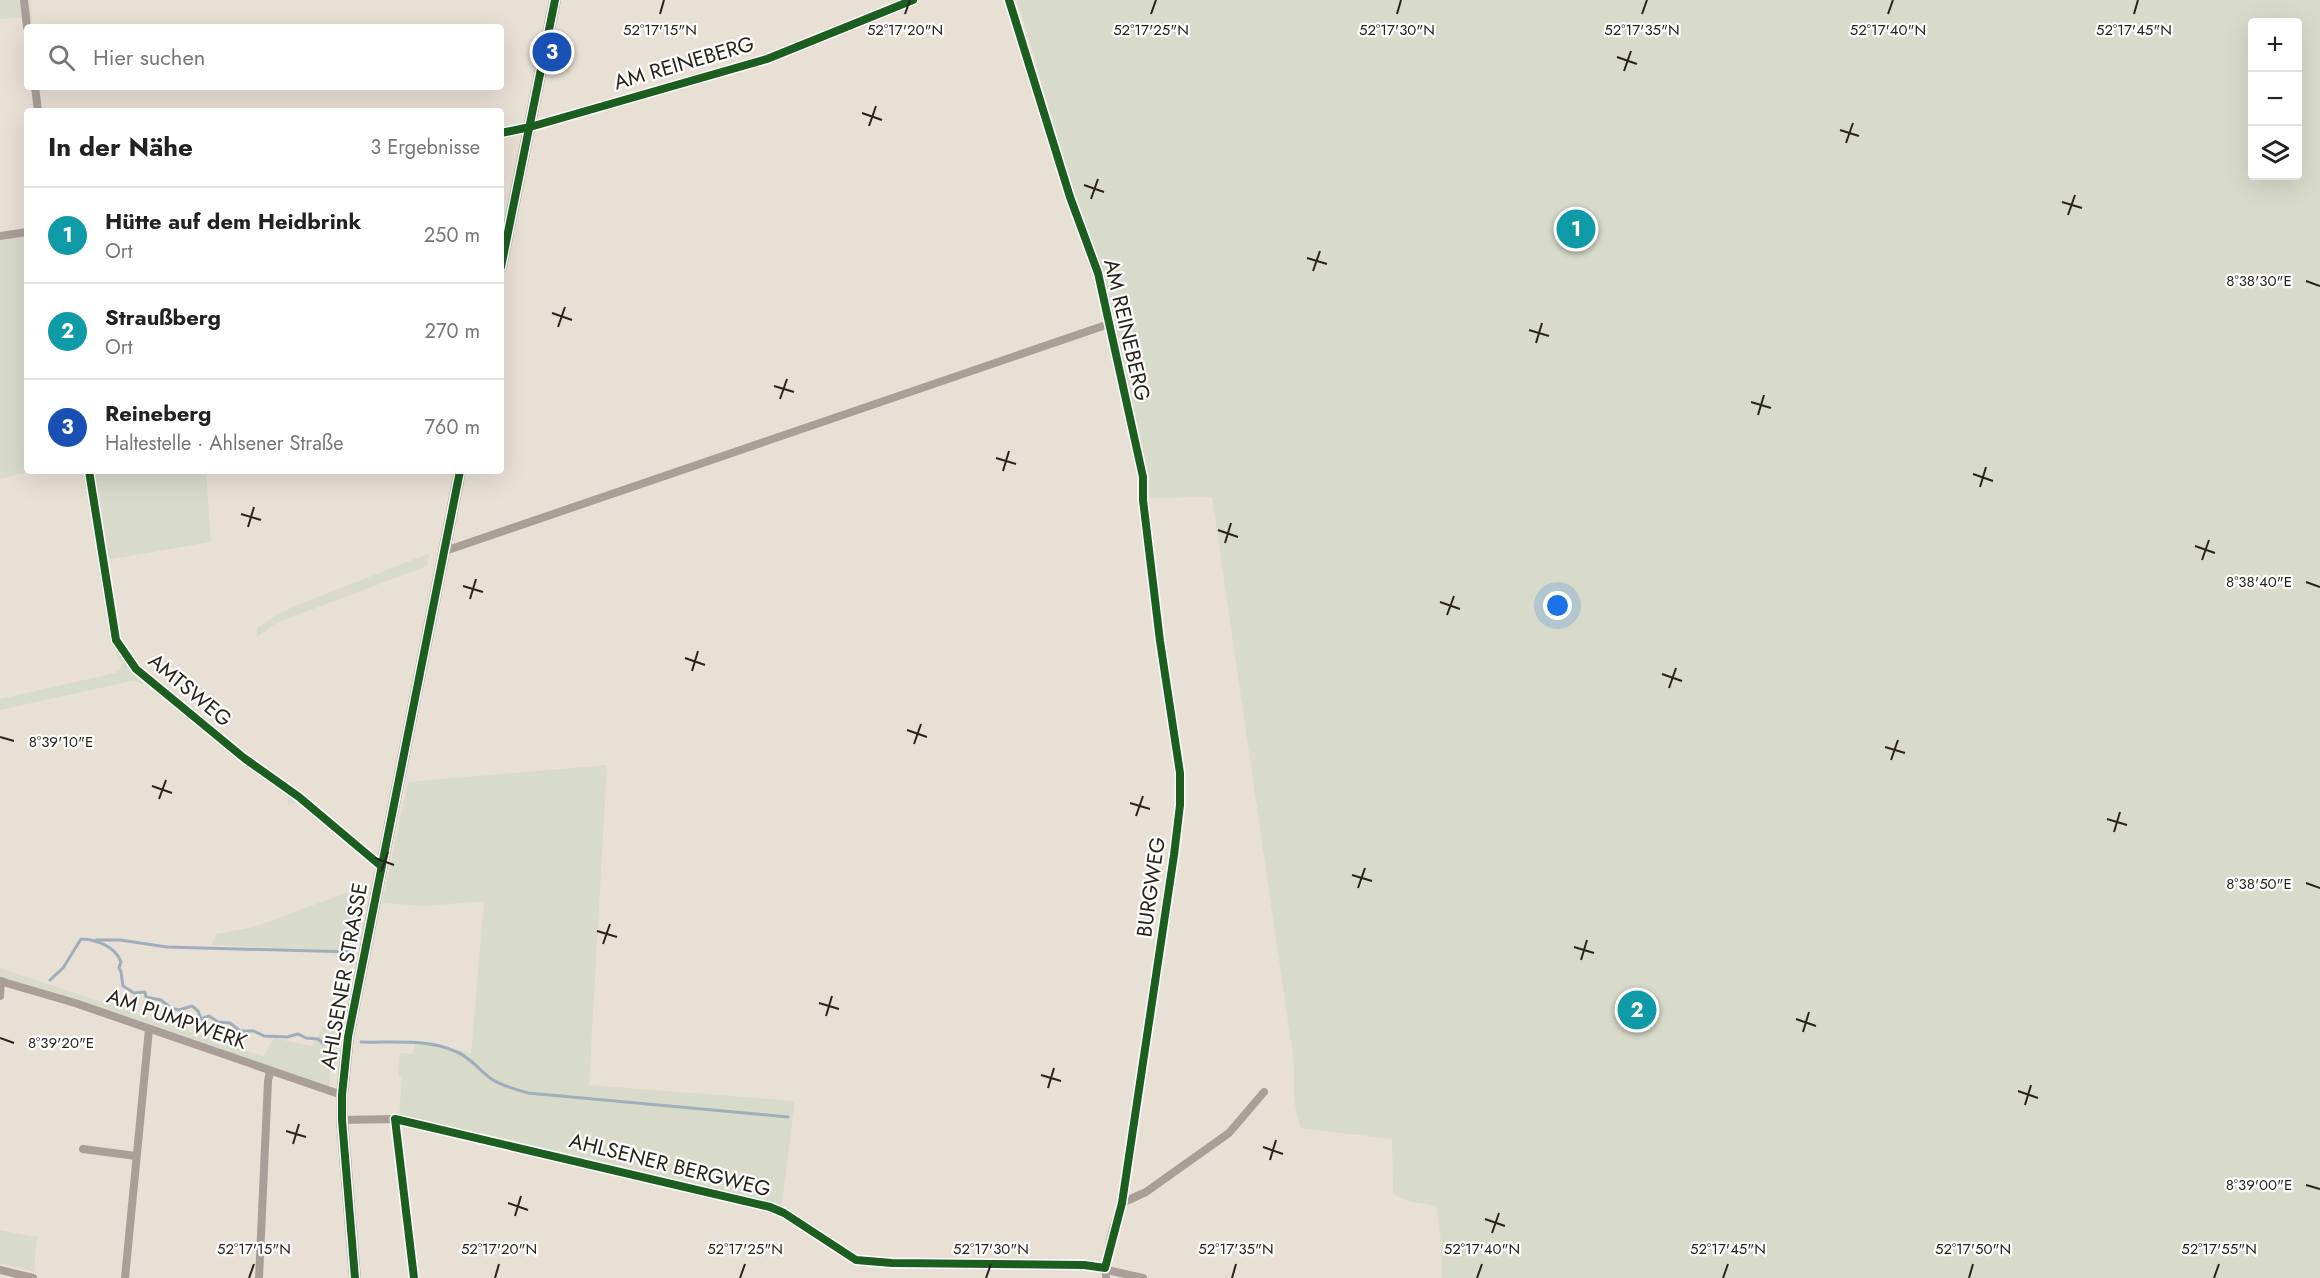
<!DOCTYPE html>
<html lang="de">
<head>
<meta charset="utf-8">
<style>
	body { margin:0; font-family:Jost,sans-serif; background:#f2f2f2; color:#222 }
	.controls { position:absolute; right:18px; top:18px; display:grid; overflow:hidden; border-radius:6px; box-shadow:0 6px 24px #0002 }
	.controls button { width:54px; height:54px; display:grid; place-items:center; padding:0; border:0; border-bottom:2px solid #e0e0e0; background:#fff; color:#222; font:30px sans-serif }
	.you { position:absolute; left:1558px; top:606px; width:21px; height:21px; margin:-15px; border:4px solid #fff; border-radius:50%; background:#1a73e8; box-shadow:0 0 0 9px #1a73e833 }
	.badge { display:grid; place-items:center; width:39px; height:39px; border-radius:50%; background:#0b8043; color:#fff; font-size:20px; font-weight:700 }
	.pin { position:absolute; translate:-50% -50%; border:3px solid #fff; box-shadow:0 2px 6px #0006 }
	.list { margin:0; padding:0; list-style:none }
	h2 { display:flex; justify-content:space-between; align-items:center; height:78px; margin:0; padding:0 24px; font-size:26px }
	h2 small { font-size:20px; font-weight:400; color:#767676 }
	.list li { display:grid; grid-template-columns:39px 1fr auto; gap:18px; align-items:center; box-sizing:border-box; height:96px; padding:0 24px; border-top:2px solid #e0e0e0 }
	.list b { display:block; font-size:22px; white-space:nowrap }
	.list p { margin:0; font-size:20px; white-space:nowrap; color:#767676 }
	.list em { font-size:20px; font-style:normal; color:#767676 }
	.icon { flex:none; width:33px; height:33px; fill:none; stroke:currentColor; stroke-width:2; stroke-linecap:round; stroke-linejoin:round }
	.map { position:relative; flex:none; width:2320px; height:1278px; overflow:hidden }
	.search { position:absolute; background:#fff; box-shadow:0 6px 24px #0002; left:24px; top:24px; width:480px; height:66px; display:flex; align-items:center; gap:15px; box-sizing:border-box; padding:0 21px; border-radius:6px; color:#767676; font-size:22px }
	.panel { position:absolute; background:#fff; box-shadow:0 6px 24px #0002; left:24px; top:108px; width:480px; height:366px; border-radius:6px }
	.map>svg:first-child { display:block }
	.green { fill:#d8dbca; fill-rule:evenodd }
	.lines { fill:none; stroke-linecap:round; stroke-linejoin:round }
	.stream { stroke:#9eaebc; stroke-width:3 }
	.street { stroke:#aa9e99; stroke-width:8 }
	.secondary { stroke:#b3a59f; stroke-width:12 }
	.cycleway-casing { stroke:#fff; stroke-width:11 }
	.cycleway { stroke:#1b5e20; stroke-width:8 }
	.ticks { fill:none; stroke:#29231c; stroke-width:2 }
	.labels { text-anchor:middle; stroke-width:4.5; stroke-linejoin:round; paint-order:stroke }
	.street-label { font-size:21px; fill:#29231c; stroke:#fff }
	.ticks-label { font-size:15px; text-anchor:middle; fill:#29231c; stroke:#fff; stroke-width:4.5; stroke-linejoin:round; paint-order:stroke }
</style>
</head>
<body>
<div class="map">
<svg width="2320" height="1278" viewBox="0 0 2320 1278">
	<rect width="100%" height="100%" fill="#e9e0d5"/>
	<g class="green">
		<polygon points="0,0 30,0 32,19 28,20 27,17 0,19"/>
		<path d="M1017 0H2320V1278H1442L1441 1243 1437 1206 1411 1202 1393 1194 1392 1139 1300 1128 1294 1099V1063L1212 497 1145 498 1101 273 1074 195ZM2252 22H2298V176H2252Z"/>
		<polygon points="27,234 27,471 32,471 0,479 0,237"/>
		<polygon points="83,471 206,471 211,542 101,561 118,648 266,774 267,768 307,797 288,805 288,796 198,728 145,684 132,681 0,710 0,699 115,673 120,670 122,663 114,650 109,637"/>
		<polygon points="430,553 427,566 276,623 257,637 257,629 267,621 290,608"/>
		<polygon points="607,765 589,1085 795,1101 782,1202 779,1205 399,1116 402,1077 398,1076 400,1053 413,1054 415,1044 446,1046 471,1054 484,901 426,906 382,903 408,782"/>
		<polygon points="362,887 349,951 212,945 216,934 253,927"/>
		<polygon points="0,968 263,1056 274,1038 312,1046 323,1027 335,1023 329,1087 76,1000 0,977"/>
		<polygon points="0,1230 37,1237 34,1272 0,1263"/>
	</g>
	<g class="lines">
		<g class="stream">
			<polyline points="96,940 120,940 167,947 352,952"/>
			<path d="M50 980 63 968 81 939C96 939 116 947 121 962L119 968 121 972 123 986 134 993 145 992 146 997 161 1000 171 1008 179 1010 192 1006 198 1011 201 1019 209 1016 218 1022 230 1023 240 1031H254L264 1036 287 1037 298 1034 306 1038 318 1039 324 1044 331 1041"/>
			<path d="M361 1042C392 1043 428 1038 457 1052 471 1058 478 1069 490 1078 501 1086 515 1089 528 1093L788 1117"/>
		</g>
		<g class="street">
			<polyline points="24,0 27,27"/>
			<path d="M1009 0 1070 197 1098 273 1143 477V500L1160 641 1180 773V805L1174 855 1122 1203C1113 1226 1105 1254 1106 1278"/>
			<polyline points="35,87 38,111"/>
			<polyline points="501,133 530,127 767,59 913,0"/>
			<polyline points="0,236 27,232"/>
			<polyline points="89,471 116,640 136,669 244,758 299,797 381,866"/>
			<polyline points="445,551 1109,324"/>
			<polyline points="0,981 75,1003 342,1095"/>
			<polyline points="0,996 1,981"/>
			<polyline points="395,1119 414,1278"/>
			<polyline points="342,1120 395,1119 770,1207 784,1213 856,1260 892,1263 1084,1265 1143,1278"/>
			<polyline points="83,1149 136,1156"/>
			<polyline points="1122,1203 1146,1192 1229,1133 1264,1092"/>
			<polyline points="0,1270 33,1278"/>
			<polyline points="125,1278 149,1029"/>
			<polyline points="259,1278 268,1081 270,1071"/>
		</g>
		<g class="secondary">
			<polyline points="501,267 555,0"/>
			<polyline points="355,1278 342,1120 342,1095 348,1037 460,471"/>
		</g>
		<g class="cycleway-casing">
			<g id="cycleway">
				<polyline points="501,133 530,127 767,59 913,0"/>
				<polyline points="501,267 555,0"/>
				<polyline points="89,471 116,640 136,669 244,758 299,797 381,866"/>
				<polyline points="355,1278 342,1120 342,1095 348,1037 460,471"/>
				<polyline points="414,1278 395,1119 770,1207 784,1213 856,1260 892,1263 1084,1265 1105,1268 1122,1203 1174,855 1180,805 1180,773 1160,641 1143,500 1143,477 1098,273 1070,197 1009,0"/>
			</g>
		</g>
		<use href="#cycleway" class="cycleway"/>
	</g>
	<path class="ticks" d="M660 14 664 0M905 14 910 0M1151 14 1156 0M1397 14 1401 0M1642 14 1647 0M1888 14 1893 0M2134 14 2138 0M1617 57 1637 64M1624 71 1631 51M862 113 882 120M869 126 876 106M1840 130 1859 136M1846 143 1853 123M1084 185 1104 192M1091 199 1098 179M2062 202 2082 208M2068 215 2075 195M1307 258 1327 264M1313 271 1320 251M2306 281 2320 286M552 313 572 320M558 327 565 307M1529 330 1549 336M1536 343 1542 323M774 386 794 392M780 399 787 379M1751 402 1771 408M1758 415 1764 395M996 458 1016 464M1003 471 1009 451M1973 474 1993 481M1980 487 1986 467M241 514 261 520M248 527 254 507M1218 530 1238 537M1225 543 1231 523M2195 546 2215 553M2202 560 2209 540M2306 582 2320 587M463 586 483 592M470 599 476 579M1440 602 1460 609M1447 615 1454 596M685 658 705 665M692 671 698 651M1662 674 1682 681M1669 688 1676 668M907 730 927 737M0 737 14 741M914 744 921 724M1885 747 1905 753M1891 760 1898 740M152 786 172 793M159 799 166 780M1130 803 1150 809M1136 816 1143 796M2107 819 2127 825M2114 832 2120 812M375 858 394 865M381 872 388 852M1352 875 1372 881M2306 883 2320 888M1358 888 1365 868M597 931 617 937M603 944 610 924M1574 947 1594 953M1581 960 1587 940M819 1003 839 1009M826 1016 832 996M1796 1019 1816 1026M1803 1032 1809 1012M0 1038 14 1043M1041 1075 1061 1081M1048 1088 1054 1068M2018 1091 2038 1098M2025 1105 2031 1085M286 1131 306 1137M293 1144 299 1124M1263 1147 1283 1154M1270 1160 1276 1140M2306 1185 2320 1189M508 1203 528 1210M515 1216 521 1196M1485 1219 1505 1226M1492 1233 1499 1213M249 1278 254 1264M495 1278 499 1264M740 1278 745 1264M986 1278 991 1264M1232 1278 1236 1264M1477 1278 1482 1264M1723 1278 1728 1264M1969 1278 1973 1264M2214 1278 2219 1264"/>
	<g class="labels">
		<g class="street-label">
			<text transform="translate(684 63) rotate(-16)" y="7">AM REINEBERG</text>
			<text transform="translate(1127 330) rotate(77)" y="7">AM REINEBERG</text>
			<text transform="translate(190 690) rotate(40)" y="7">AMTSWEG</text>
			<text transform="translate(1151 887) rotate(-82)" y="7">BURGWEG</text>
			<text transform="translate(344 976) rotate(-80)" y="7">AHLSENER STRASSE</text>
			<text transform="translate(177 1019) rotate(19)" y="7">AM PUMPWERK</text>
			<text transform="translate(670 1165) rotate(14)" y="7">AHLSENER BERGWEG</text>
		</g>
	</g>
	<g class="ticks-label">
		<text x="660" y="35">52°17'15"N</text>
		<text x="905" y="35">52°17'20"N</text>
		<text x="1151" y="35">52°17'25"N</text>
		<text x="1397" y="35">52°17'30"N</text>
		<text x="1642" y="35">52°17'35"N</text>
		<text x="1888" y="35">52°17'40"N</text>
		<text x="2134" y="35">52°17'45"N</text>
		<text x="2259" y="286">8°38'30"E</text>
		<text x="2259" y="587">8°38'40"E</text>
		<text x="61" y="747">8°39'10"E</text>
		<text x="2259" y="889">8°38'50"E</text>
		<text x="61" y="1048">8°39'20"E</text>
		<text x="2259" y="1190">8°39'00"E</text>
		<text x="254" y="1254">52°17'15"N</text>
		<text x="499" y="1254">52°17'20"N</text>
		<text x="745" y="1254">52°17'25"N</text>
		<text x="991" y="1254">52°17'30"N</text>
		<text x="1236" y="1254">52°17'35"N</text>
		<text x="1482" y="1254">52°17'40"N</text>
		<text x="1728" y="1254">52°17'45"N</text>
		<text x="1973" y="1254">52°17'50"N</text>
		<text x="2219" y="1254">52°17'55"N</text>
	</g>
</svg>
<div class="controls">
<button>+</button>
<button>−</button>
<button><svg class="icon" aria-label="layers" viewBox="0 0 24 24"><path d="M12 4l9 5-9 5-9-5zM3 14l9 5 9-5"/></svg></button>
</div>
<div class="you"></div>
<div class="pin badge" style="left:1576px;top:229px;background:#0f9aa8">1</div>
<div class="pin badge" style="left:1637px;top:1010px;background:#0f9aa8">2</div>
<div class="pin badge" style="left:552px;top:52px;background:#1a4fb4">3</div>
<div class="search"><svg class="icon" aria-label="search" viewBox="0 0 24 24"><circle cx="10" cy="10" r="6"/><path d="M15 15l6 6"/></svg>Hier suchen</div>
<section class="panel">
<h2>In der Nähe<small>3 Ergebnisse</small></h2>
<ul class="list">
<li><span class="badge" style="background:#0f9aa8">1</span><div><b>Hütte auf dem Heidbrink</b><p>Ort</p></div><em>250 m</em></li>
<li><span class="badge" style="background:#0f9aa8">2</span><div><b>Straußberg</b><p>Ort</p></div><em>270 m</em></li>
<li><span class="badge" style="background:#1a4fb4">3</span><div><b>Reineberg</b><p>Haltestelle · Ahlsener Straße</p></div><em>760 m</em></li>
</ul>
</section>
</div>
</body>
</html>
